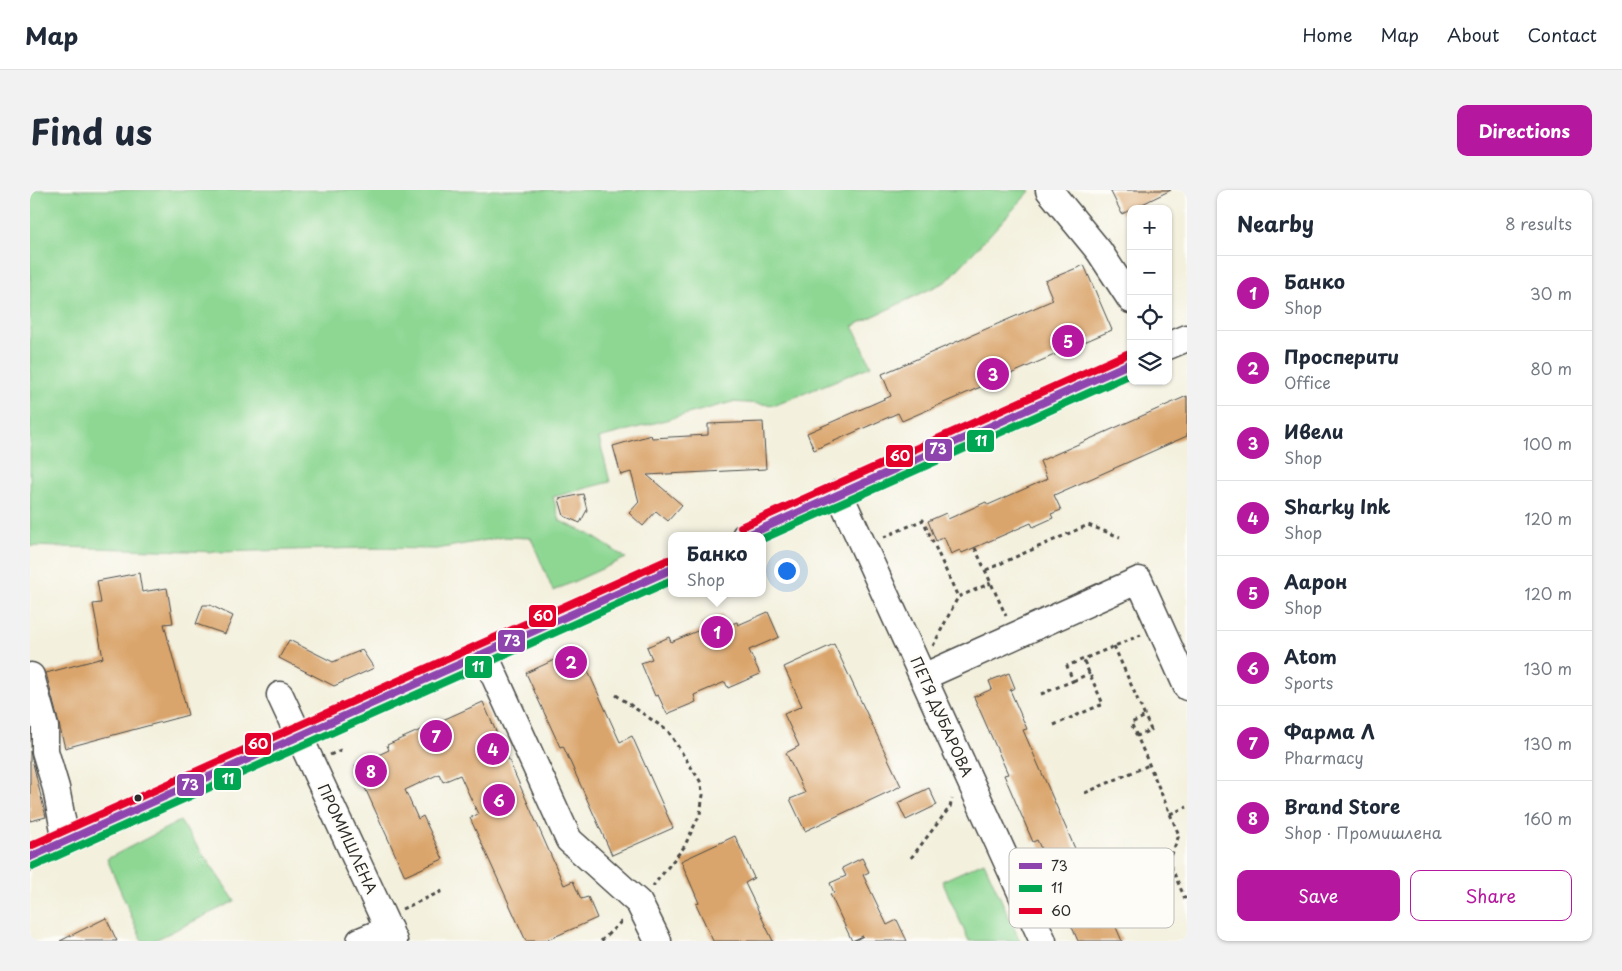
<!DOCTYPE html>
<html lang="en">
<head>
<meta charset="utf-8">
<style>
	body { margin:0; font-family:"Playpen Sans",sans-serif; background:#f2f2f3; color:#1f2937 }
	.controls { position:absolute; right:15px; top:15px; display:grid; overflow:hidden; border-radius:10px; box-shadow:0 1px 4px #0004 }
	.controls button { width:45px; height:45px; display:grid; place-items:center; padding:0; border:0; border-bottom:1px solid #e0e1e3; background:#fff; color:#1f2937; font:25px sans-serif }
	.you { position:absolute; left:756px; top:380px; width:18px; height:18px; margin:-12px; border:4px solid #fff; border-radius:50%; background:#1a73e8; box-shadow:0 0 0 8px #1a73e833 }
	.badge { display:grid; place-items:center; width:32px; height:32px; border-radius:50%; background:#b5179e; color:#fff; font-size:16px; font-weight:700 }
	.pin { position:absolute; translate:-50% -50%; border:2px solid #fff; box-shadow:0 1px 5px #0006 }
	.popup { position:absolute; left:638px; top:342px; width:98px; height:65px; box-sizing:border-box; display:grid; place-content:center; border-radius:10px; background:#fff; filter:drop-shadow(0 1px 4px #0005); font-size:16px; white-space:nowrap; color:#747a83 }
	.popup b { font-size:19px; color:#1f2937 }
	.popup::after { content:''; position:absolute; left:50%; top:100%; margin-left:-10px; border:10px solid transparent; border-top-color:#fff }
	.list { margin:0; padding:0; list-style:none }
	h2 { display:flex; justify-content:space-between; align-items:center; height:65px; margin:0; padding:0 20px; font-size:21px }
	h2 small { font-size:16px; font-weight:400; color:#747a83 }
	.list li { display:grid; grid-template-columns:32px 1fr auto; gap:15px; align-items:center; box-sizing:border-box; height:75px; padding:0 20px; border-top:1px solid #e0e1e3 }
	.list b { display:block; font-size:19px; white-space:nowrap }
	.list p { margin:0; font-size:16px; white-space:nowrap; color:#747a83 }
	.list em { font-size:16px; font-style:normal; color:#747a83 }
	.actions { display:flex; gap:10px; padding:15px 20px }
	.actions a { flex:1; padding:11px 0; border:1px solid #b5179e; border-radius:10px; text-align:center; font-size:18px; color:#b5179e }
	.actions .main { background:#b5179e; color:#fff }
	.icon { flex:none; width:28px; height:28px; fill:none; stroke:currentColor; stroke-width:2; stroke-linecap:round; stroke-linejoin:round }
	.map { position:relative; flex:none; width:1157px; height:751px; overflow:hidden; border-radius:10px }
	header { display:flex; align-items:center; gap:30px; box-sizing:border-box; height:70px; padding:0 25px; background:#fff; border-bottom:1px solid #e0e1e3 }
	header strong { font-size:24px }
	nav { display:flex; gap:28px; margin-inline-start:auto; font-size:18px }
	.intro { display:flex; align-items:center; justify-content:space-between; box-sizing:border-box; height:120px; padding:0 30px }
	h1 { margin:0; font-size:35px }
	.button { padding:12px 22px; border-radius:10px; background:#b5179e; color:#fff; font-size:18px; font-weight:700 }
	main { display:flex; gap:30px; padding:0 30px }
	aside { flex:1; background:#fff; border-radius:10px; box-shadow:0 1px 4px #0004 }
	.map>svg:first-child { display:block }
	.green { fill:#8dd793; stroke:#5c815f }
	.building { fill:#daa56c }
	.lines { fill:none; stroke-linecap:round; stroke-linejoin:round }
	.minor-casing { stroke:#494946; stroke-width:29 }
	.path { stroke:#494946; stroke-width:3; stroke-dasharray:4 4; stroke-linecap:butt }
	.minor { stroke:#fff; stroke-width:26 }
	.bus-1-casing { stroke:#fdfcf7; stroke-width:11 }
	.bus-2-casing { stroke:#fdfcf7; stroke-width:11 }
	.bus-3-casing { stroke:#fdfcf7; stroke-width:11 }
	.bus-1 { stroke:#8e44ad; stroke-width:8 }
	.bus-2 { stroke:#00a651; stroke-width:8 }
	.bus-3 { stroke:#e4002b; stroke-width:8 }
	.bus-dot { fill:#2b2b2b; stroke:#fdfcf7; stroke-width:2 }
	.labels { text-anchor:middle; stroke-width:4.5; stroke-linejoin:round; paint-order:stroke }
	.street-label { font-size:15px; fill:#2b2b2b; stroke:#fdfcf7 }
	.key { fill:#fdfcf7; stroke:#bebdba; stroke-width:1 }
	.key-label { font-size:14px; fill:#2b2b2b }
	.line-badge { stroke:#fdfcf7; stroke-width:2 }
	.badge-label { font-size:14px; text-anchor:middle; font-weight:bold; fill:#fff }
</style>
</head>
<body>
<header>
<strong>Map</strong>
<nav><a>Home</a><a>Map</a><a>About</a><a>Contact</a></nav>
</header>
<div class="intro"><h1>Find us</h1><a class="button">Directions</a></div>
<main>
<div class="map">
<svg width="1157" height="751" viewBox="0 0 1157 751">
	<rect width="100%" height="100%" fill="#fdfcf7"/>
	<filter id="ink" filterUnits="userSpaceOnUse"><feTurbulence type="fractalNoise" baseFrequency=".02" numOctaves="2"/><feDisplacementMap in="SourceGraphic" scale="10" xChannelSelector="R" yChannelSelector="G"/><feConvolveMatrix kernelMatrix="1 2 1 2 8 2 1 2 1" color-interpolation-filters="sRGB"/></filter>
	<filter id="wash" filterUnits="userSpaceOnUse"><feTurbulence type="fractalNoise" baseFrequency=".0096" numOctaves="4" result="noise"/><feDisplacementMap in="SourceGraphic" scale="20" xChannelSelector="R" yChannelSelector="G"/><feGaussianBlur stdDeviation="1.12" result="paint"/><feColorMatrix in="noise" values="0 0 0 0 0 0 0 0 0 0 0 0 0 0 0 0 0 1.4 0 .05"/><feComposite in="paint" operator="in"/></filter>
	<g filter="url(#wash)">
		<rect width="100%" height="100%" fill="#f3f0dd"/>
		<g class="green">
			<polygon points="0,0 1001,0 917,91 823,136 841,176 746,215 702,212 569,248 580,292 523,307 530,331 559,344 596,368 523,401 501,348 474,347 407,359 334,358 189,362 0,356"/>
			<polygon points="150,631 205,711 123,751 112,751 77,669"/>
			<polygon points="954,672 990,751 939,751 912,691"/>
		</g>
		<g id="blocks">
			<g class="building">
				<polygon points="1080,0 1141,0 1092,24"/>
				<polygon points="1054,75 1082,140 872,231 868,223 784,260 777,243 861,206 852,184 1023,110 1015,91"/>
				<polygon points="1157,206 1157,246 1024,305 1031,320 1021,324 1023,328 1003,337 1001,333 932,363 930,360 921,364 914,347 906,351 898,331 916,323 918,329 956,312 958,315 1017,289 1010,271"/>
				<polygon points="733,232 736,279 617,285 652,315 638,331 626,321 613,336 599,323 609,312 601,282 591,285 583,256 621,245 622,248 678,245 678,234"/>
				<polygon points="553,304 557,320 550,333 534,326 529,309"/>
				<polygon points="109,383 112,402 137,398 143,433 134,434 158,525 35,558 16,483 73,468 63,414 71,413 67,391"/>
				<polygon points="173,415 180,415 203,426 195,444 166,434"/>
				<polygon points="738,422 749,447 719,460 730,484 698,498 695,492 664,505 666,512 637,524 628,505 625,506 611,473 622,469 617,457 639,447 641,452 672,439 670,434 692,424 697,436 707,432 708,435"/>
				<polygon points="259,450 303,472 332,460 344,478 304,496 249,468"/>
				<polygon points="804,454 871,596 775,641 760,609 775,603 756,563 769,556 754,524 772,516 754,477"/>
				<polygon points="548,459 590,552 602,546 643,638 582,665 533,556 530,557 496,483"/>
				<polygon points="979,483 985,498 980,500 997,539 993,540 1054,679 1059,676 1092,751 1048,751 1038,728 1041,726 1029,699 1025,700 1016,680 1020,678 1007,650 1003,652 974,585 978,584 944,507 962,499 959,491"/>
				<polygon points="453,512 534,695 543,691 551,709 558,707 567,728 515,751 496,751 440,628 448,624 430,585 413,592 409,584 375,600 388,629 393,626 413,669 375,686 325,576 359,560 357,555"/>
				<polygon points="0,561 16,627 0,631"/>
				<polygon points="899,598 907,615 876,630 868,613"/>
				<polygon points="705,646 724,688 715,693 743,751 683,751 666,714 669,713 651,671"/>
				<polygon points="832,668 839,682 833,685 857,735 867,730 877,751 824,751 833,746 822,751 800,704 804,703 800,693 816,686 812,678"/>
				<polygon points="76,728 87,751 30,751"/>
			</g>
		</g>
	</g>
	<g filter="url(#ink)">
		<use href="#blocks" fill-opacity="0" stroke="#494946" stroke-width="1"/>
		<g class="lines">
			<g class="minor-casing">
				<g id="minor">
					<polyline points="1019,0 1069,61 1101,110"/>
					<polyline points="1138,156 1157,148"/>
					<polyline points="809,303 1013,751"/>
					<polyline points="715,346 1101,173"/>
					<polyline points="454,463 539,650 609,713 628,751"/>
					<polyline points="1,486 15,537 15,561 26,598 36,651"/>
					<polyline points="893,487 1109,390 1157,497"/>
					<polyline points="250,505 364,751"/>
					<polyline points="0,667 642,379"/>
					<polyline points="330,751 359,739"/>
				</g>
			</g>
			<g class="path">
				<polyline points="854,347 893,330 928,407 961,393"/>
				<polyline points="945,358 976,426"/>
				<polyline points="956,380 1058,335 1090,347"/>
				<polyline points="903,456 928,407"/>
				<polyline points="1084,456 1121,540 1107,546 1149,645 1139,672 1157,713"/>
				<polyline points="1043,491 1060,483"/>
				<polyline points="1011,504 1043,491 1037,476 1111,445"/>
				<polyline points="586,505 638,541 670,591 673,605 670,624 654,657 623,696"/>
				<polyline points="1024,535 1073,514 1053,469"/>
				<polyline points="1107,546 1101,533 1116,526"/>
				<polyline points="300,565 313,559"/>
				<polyline points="1055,603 1119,575"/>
				<polyline points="1140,624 1157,617"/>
				<polyline points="881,668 920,617 922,609"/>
				<polyline points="372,719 415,700"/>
				<polyline points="571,751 594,729"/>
			</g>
			<use href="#minor" class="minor"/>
			<g class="bus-1-casing">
				<g id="bus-1">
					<polyline points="716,346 1101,173"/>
					<polyline points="0,667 642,379"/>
				</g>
			</g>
			<g class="bus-2-casing">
				<g id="bus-2">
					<polyline points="732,349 1101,184"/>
					<polyline points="4,676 642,390"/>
				</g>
			</g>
			<g class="bus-3-casing">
				<g id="bus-3">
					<polyline points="711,337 1097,164"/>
					<polyline points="0,656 638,370"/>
				</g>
			</g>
			<use href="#bus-1" class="bus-1"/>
			<use href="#bus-2" class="bus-2"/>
			<use href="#bus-3" class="bus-3"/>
		</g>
	</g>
	<circle class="bus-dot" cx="108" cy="608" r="4.5"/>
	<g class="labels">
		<g class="street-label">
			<text transform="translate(911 527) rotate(66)" y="5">ПЕТЯ ДУБАРОВА</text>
			<text transform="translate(317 649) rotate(65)" y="5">ПРОМИШЛЕНА</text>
		</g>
	</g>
	<rect x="979" y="658" width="165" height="80" rx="8" class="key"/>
	<rect x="989" y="673" width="23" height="6" fill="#8e44ad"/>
	<rect x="989" y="695" width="23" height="7" fill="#00a651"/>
	<rect x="989" y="718" width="23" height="6" fill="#e4002b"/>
	<g class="key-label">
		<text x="1021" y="681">73</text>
		<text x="1021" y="703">11</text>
		<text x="1021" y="726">60</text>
	</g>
	<g class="line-badge">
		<rect x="936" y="239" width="29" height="24" rx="5" fill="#00a651"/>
		<rect x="894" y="248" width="29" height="24" rx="5" fill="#8e44ad"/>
		<rect x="855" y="254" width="29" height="24" rx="5" fill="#e4002b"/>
		<rect x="498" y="414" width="29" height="24" rx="5" fill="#e4002b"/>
		<rect x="467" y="439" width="29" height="24" rx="5" fill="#8e44ad"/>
		<rect x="434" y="465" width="29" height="24" rx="5" fill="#00a651"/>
		<rect x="214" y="542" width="28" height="24" rx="5" fill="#e4002b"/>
		<rect x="183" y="577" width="29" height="24" rx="5" fill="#00a651"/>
		<rect x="146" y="583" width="29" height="24" rx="5" fill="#8e44ad"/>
	</g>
	<g class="badge-label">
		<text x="951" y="256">11</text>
		<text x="908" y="264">73</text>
		<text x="870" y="271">60</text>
		<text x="513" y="431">60</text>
		<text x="482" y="456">73</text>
		<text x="448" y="482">11</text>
		<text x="228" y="559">60</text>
		<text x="198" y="594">11</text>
		<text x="160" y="600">73</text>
	</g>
</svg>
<div class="controls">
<button>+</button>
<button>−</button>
<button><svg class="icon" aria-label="locate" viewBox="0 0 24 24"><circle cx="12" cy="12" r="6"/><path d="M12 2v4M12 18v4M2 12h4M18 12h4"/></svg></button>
<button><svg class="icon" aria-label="layers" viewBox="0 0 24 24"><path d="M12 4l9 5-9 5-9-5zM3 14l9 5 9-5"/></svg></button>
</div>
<div class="you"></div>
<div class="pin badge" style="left:687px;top:442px">1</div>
<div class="popup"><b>Банко</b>Shop</div>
<div class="pin badge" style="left:541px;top:472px">2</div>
<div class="pin badge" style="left:963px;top:184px">3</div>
<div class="pin badge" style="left:463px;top:559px">4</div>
<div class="pin badge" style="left:1038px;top:151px">5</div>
<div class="pin badge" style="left:469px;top:610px">6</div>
<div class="pin badge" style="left:406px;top:546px">7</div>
<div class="pin badge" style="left:341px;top:581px">8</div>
</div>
<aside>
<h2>Nearby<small>8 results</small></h2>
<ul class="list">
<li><span class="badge">1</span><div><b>Банко</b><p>Shop</p></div><em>30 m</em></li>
<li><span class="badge">2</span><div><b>Просперити</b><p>Office</p></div><em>80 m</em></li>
<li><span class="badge">3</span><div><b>Ивели</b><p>Shop</p></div><em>100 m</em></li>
<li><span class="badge">4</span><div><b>Sharky Ink</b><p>Shop</p></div><em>120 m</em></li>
<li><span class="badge">5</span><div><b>Аарон</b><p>Shop</p></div><em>120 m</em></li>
<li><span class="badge">6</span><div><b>Atom</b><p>Sports</p></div><em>130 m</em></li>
<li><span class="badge">7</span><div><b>Фарма Л</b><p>Pharmacy</p></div><em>130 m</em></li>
<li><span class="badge">8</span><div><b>Brand Store</b><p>Shop · Промишлена</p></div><em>160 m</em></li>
</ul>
<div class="actions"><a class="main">Save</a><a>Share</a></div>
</aside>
</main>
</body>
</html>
